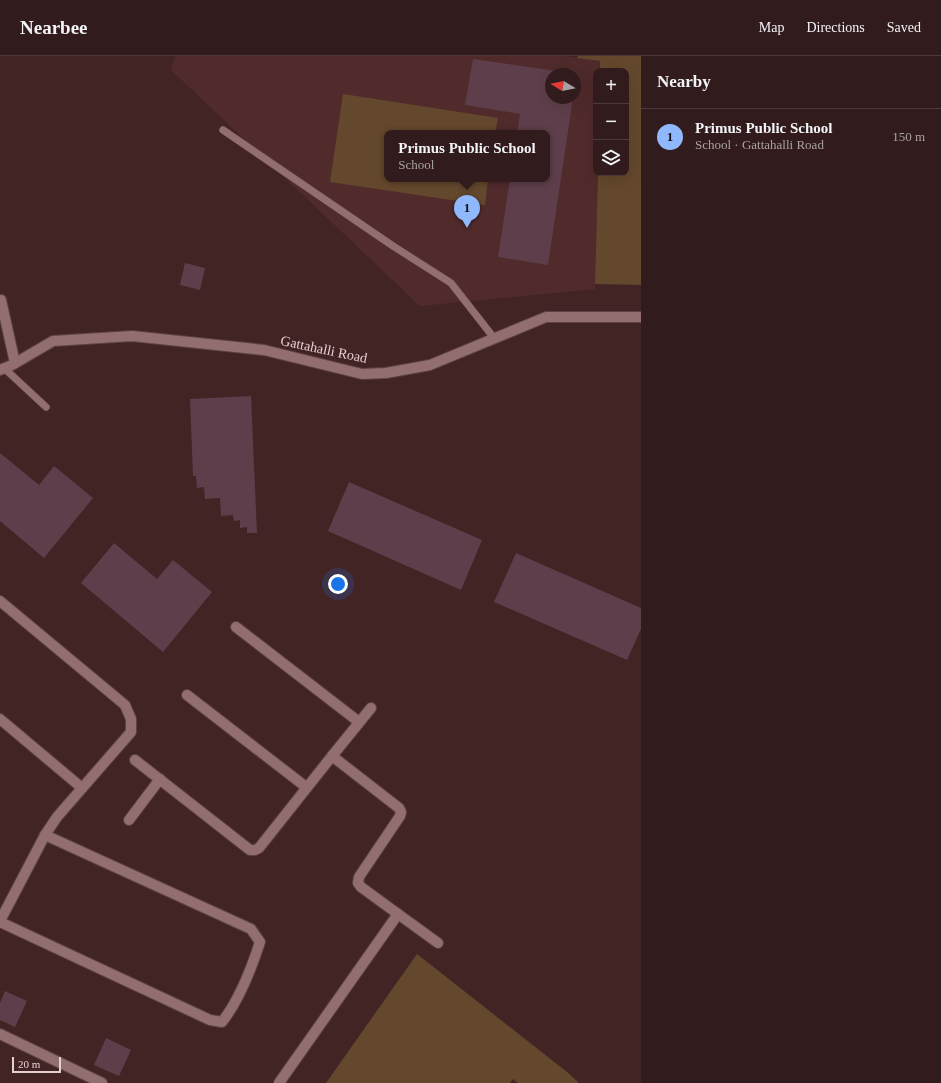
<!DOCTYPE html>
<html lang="en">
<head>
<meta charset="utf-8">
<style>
	body { margin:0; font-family:"Times New Roman",serif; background:#3a2425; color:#f1f3f6 }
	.controls { position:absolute; right:12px; top:12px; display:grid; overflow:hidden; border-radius:8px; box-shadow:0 4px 16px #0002 }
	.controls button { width:36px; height:36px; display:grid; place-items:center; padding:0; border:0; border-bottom:1px solid #4d393b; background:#321b1c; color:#f1f3f6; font:20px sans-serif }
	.compass { position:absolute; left:545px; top:12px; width:36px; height:36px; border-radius:50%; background:#321b1c; box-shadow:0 4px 16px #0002; rotate:280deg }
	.scale { position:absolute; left:12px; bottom:10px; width:49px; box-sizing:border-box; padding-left:4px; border:2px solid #e6d1d1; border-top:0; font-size:11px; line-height:14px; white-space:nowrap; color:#e6d1d1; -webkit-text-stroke:3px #432425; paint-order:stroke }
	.you { position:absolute; left:338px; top:528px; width:14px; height:14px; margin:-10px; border:3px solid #fff; border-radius:50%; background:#1a73e8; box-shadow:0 0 0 6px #1a73e833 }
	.badge { display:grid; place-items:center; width:26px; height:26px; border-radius:50%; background:#90b8fd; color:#111; font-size:13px; font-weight:700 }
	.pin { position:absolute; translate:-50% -33px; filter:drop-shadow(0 1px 2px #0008) }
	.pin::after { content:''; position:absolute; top:21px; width:14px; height:12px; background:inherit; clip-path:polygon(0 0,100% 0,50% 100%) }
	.popup { position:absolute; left:384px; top:74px; width:166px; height:52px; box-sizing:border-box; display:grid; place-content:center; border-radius:8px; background:#321b1c; filter:drop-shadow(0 1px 3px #0005); font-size:13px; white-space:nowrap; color:#a8a1a3 }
	.popup b { font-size:15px; color:#f1f3f6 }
	.popup::after { content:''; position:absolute; left:50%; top:100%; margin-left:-8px; border:8px solid transparent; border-top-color:#321b1c }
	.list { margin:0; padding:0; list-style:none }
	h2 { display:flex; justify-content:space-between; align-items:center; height:52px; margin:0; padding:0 16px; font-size:17px }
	h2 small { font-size:13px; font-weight:400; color:#a8a1a3 }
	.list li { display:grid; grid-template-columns:26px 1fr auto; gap:12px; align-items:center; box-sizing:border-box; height:56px; padding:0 16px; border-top:1px solid #4d393b }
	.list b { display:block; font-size:15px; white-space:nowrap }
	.list p { margin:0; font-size:13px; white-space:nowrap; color:#a8a1a3 }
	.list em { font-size:13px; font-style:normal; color:#a8a1a3 }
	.icon { flex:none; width:22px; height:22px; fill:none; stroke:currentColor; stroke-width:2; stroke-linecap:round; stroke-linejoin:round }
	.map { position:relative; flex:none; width:641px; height:1027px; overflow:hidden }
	header { display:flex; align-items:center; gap:24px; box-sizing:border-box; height:56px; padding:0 20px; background:#321b1c; border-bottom:1px solid #4d393b }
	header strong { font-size:19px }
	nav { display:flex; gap:22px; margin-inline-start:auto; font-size:14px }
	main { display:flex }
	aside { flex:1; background:#321b1c }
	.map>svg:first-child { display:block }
	.built { fill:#512b2c; fill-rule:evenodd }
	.green { fill:#64482d }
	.building { fill:#5d3e4a }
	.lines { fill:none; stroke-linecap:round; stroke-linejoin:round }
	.lane-casing { stroke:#5d4345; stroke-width:8 }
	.street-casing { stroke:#5d4345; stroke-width:12 }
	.secondary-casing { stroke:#5d4345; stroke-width:12 }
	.lane { stroke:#936e6f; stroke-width:7 }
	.street { stroke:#936e6f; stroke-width:10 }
	.secondary { stroke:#936e6f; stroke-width:10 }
	.labels { text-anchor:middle; stroke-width:4; stroke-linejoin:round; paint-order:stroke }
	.street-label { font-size:14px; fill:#e6d1d1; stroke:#432425 }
</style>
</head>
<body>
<header>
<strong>Nearbee</strong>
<nav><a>Map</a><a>Directions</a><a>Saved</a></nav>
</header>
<main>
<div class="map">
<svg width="641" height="1027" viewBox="0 0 641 1027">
	<rect width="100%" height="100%" fill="#432425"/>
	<path class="built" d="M175 0H564L600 5V15H596V117H598L595 233 420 250 171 14ZM551 18H575V42H551ZM387 77H547V123H387Z"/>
	<g class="green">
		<polygon points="578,0 641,0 641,229 595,228 598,117 626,117 626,15 600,15 600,5 577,2"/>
		<polygon points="343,38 498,62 495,77 387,77 387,123 488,123 485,149 330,126"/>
		<polygon points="417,898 567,1016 579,1027 518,1027 513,1023 510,1027 326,1027"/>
	</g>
	<g class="building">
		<polygon points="473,3 570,17 551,18 551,42 573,42 548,209 498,201 510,123 547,123 547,77 517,77 520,58 465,49"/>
		<polygon points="185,207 205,212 200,234 180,229"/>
		<polygon points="251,340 257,477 247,477 247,471 240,472 240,464 234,465 233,459 221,460 220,442 205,443 204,431 197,432 196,420 193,420 190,343"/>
		<polygon points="0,397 39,429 54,410 93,442 44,502 0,465"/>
		<polygon points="349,426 482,484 461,534 328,475"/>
		<polygon points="114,487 157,523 173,504 212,536 163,596 81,527"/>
		<polygon points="516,497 641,552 641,573 627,604 494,546"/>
		<polygon points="5,935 27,945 15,971 0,964 0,947"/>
		<polygon points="106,982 131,994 119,1020 94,1009"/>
	</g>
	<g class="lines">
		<g class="lane-casing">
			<g id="lane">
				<polyline points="223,74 393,190 451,227 494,282"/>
				<polyline points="4,312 46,351"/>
			</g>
		</g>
		<g class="street-casing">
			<g id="street">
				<polyline points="0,244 1,244 15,307"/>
				<polyline points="0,545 125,649 131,663 131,676 57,761 45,779 0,865"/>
				<polyline points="236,571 359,666"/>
				<polyline points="187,639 306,731"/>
				<polyline points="0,663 82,732"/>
				<polyline points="135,704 250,794 255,794 259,792 332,700"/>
				<polyline points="129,764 160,723"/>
				<polyline points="398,858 438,887"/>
				<path d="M0 866 210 964 222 966C240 943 251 914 260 886L251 873 45 779"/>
				<polyline points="0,978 102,1027"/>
				<polyline points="279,1027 398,858 361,831 358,827 359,821 400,760 401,756 399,752 332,700 371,652"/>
			</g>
		</g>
		<g class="secondary-casing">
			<polyline id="secondary" points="0,314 12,309 53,285 132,280 264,294 362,318 386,317 430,309 546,261 641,261"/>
		</g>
		<use href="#lane" class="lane"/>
		<use href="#street" class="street"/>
		<use href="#secondary" class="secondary"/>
	</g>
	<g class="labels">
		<g class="street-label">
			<text transform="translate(324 293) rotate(12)" y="5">Gattahalli Road</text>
		</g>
	</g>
</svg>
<div class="controls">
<button>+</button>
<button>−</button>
<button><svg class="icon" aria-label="layers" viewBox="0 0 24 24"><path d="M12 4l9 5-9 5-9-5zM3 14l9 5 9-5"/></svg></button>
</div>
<svg class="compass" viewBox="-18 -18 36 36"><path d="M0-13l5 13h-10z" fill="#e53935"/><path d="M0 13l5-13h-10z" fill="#a8a1a3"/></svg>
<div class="scale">20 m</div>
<div class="you"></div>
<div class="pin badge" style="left:467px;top:172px">1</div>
<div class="popup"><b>Primus Public School</b>School</div>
</div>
<aside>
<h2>Nearby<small></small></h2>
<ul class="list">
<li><span class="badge">1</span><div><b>Primus Public School</b><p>School · Gattahalli Road</p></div><em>150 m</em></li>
</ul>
</aside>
</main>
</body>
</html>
